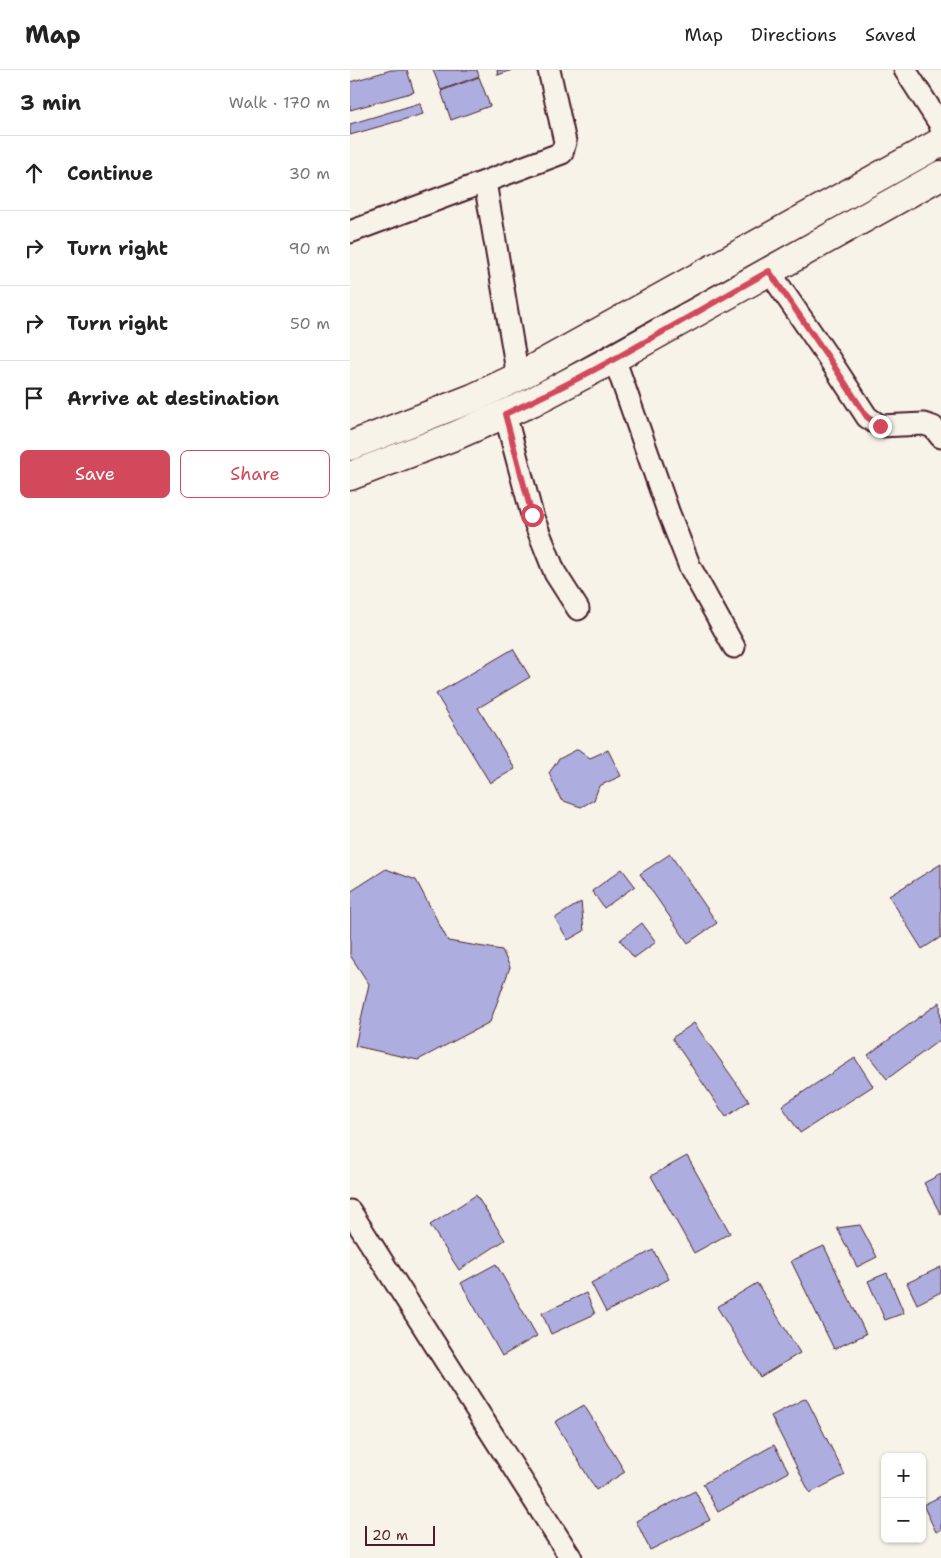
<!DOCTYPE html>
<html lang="en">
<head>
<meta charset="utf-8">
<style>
	body { margin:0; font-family:"Shantell Sans",sans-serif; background:#f2f2f2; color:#222 }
	.controls { position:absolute; right:15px; bottom:15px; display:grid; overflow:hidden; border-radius:8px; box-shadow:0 1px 4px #0004 }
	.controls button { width:45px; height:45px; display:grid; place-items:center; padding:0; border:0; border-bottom:1px solid #e0e0e0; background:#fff; color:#222; font:25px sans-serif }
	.scale { position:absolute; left:15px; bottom:12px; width:70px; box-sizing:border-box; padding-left:5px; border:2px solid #4a1f2b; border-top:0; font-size:14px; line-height:18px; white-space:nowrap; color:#4a1f2b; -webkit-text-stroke:4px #f7f3e8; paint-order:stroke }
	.stop { position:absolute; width:15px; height:15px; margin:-11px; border:4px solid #d1495b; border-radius:50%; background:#fff }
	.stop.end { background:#d1495b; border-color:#fff; box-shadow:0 1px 5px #0008 }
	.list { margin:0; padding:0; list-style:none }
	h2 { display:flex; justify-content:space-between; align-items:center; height:65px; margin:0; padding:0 20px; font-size:21px }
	h2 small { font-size:16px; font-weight:400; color:#767676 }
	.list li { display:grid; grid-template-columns:32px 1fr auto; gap:15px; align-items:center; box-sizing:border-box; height:75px; padding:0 20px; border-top:1px solid #e0e0e0 }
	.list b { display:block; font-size:19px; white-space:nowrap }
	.list em { font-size:16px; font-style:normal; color:#767676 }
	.actions { display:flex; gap:10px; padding:15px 20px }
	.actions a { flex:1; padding:11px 0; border:1px solid #d1495b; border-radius:8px; text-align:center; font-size:18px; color:#d1495b }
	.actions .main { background:#d1495b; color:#fff }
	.icon { flex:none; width:28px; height:28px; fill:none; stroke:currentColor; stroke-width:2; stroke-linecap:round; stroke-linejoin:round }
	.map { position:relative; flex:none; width:591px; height:1488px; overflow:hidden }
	header { display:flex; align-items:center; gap:30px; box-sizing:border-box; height:70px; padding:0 25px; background:#fff; border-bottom:1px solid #e0e0e0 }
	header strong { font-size:24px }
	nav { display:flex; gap:28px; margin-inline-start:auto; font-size:18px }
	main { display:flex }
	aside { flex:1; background:#fff }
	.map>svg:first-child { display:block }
	.building { fill:#adaedf; stroke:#4a1f2b }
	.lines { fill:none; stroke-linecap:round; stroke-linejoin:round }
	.minor-casing { stroke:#4a1f2b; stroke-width:25 }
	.secondary-casing { stroke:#4a1f2b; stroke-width:31 }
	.minor { stroke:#f7f3e8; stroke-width:21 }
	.secondary { stroke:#f7f3e8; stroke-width:28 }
	.route { stroke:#d1495b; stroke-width:6 }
</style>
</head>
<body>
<header>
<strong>Map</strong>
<nav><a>Map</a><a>Directions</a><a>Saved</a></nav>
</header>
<main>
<aside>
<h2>3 min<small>Walk · 170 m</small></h2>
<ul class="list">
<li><svg class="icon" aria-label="ahead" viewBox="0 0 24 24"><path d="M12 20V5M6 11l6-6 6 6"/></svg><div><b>Continue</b></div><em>30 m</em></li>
<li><svg class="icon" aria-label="right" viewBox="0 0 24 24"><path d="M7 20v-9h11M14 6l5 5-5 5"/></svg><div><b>Turn right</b></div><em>90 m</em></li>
<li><svg class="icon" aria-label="right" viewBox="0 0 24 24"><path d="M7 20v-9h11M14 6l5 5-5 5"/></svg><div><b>Turn right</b></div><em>50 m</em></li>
<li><svg class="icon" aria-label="arrive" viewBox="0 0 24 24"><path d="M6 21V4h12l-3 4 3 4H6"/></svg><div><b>Arrive at destination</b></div></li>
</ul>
<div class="actions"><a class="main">Save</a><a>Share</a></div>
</aside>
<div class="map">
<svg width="591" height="1488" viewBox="0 0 591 1488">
	<rect width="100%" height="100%" fill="#f7f3e8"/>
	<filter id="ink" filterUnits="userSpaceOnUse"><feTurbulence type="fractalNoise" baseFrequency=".02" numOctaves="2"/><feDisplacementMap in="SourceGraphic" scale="10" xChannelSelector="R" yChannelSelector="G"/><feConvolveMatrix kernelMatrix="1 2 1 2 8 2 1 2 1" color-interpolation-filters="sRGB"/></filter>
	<g filter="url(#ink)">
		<g class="building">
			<polygon points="41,0 57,0 64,22 0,40 0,12"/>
			<polygon points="83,0 127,0 129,6 91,20"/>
			<polygon points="147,0 162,0 148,5"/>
			<polygon points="129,7 140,36 101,50 91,21"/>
			<polygon points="70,33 73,44 0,65 0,54"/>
			<polygon points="163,579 180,607 128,638 165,699 140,713 86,624"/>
			<polygon points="228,679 240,688 258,680 271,706 249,716 244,730 231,737 211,730 199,703 209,689"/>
			<polygon points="320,784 367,853 338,873 290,804"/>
			<polygon points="591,794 591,867 572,879 539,826"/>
			<polygon points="36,799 66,810 98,871 152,880 160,897 140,952 68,990 5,976 19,914 0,885 0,822"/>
			<polygon points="272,799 285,816 254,838 242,821"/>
			<polygon points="231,832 234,861 218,870 205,848"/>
			<polygon points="292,853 306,872 284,888 270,870"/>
			<polygon points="590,932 591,969 537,1009 518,985"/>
			<polygon points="344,953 399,1031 376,1047 322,968"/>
			<polygon points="505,988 523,1016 450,1063 432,1036"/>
			<polygon points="337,1086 380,1163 344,1183 301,1106"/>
			<polygon points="591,1104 591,1145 574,1113"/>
			<polygon points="126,1125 155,1170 109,1200 80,1155"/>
			<polygon points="510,1155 527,1187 507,1197 487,1158"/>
			<polygon points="474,1176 516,1264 484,1279 441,1191"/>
			<polygon points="303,1180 319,1209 256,1242 241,1213"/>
			<polygon points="146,1194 187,1266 152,1286 111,1213"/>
			<polygon points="591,1197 591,1222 567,1234 557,1213"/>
			<polygon points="537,1203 554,1243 535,1250 518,1211"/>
			<polygon points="407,1213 450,1283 410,1307 367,1237"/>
			<polygon points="236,1223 245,1244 201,1264 192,1243"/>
			<polygon points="456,1328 495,1405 460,1423 421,1346"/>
			<polygon points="234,1335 275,1402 246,1420 205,1352"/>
			<polygon points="424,1375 439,1402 368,1442 353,1414"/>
			<polygon points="345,1421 360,1450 300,1480 286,1451"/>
			<polygon points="591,1426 591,1460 586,1462 573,1435"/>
		</g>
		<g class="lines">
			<g class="minor-casing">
				<g id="minor">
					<polyline points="555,0 590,54 591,59"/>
					<polyline points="135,112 168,307"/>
					<polyline points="0,162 212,83 215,72 199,0"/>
					<polyline points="419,201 478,287 517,347 530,356 574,354 583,357 591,367"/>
					<polyline points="264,288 318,441 340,497 384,577"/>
					<polyline points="155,344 182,445 205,503 228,539"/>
					<polyline points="0,1141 221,1488"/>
				</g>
			</g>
			<g class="secondary-casing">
				<g id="secondary">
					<polyline points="0,376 123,328 168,307 591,72"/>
					<polyline points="0,406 107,365 182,332 252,295 591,105"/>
				</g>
			</g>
			<use href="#minor" class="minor"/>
			<use href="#secondary" class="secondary"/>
		</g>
	</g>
	<g class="lines" filter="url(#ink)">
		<path class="route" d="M182 445 155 344C246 303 332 250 419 201L478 287 517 347 530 356"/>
	</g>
</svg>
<div class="controls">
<button>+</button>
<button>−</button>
</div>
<div class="scale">20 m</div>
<div class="stop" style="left:182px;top:445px"></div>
<div class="stop end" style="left:530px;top:356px"></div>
</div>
</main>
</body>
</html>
